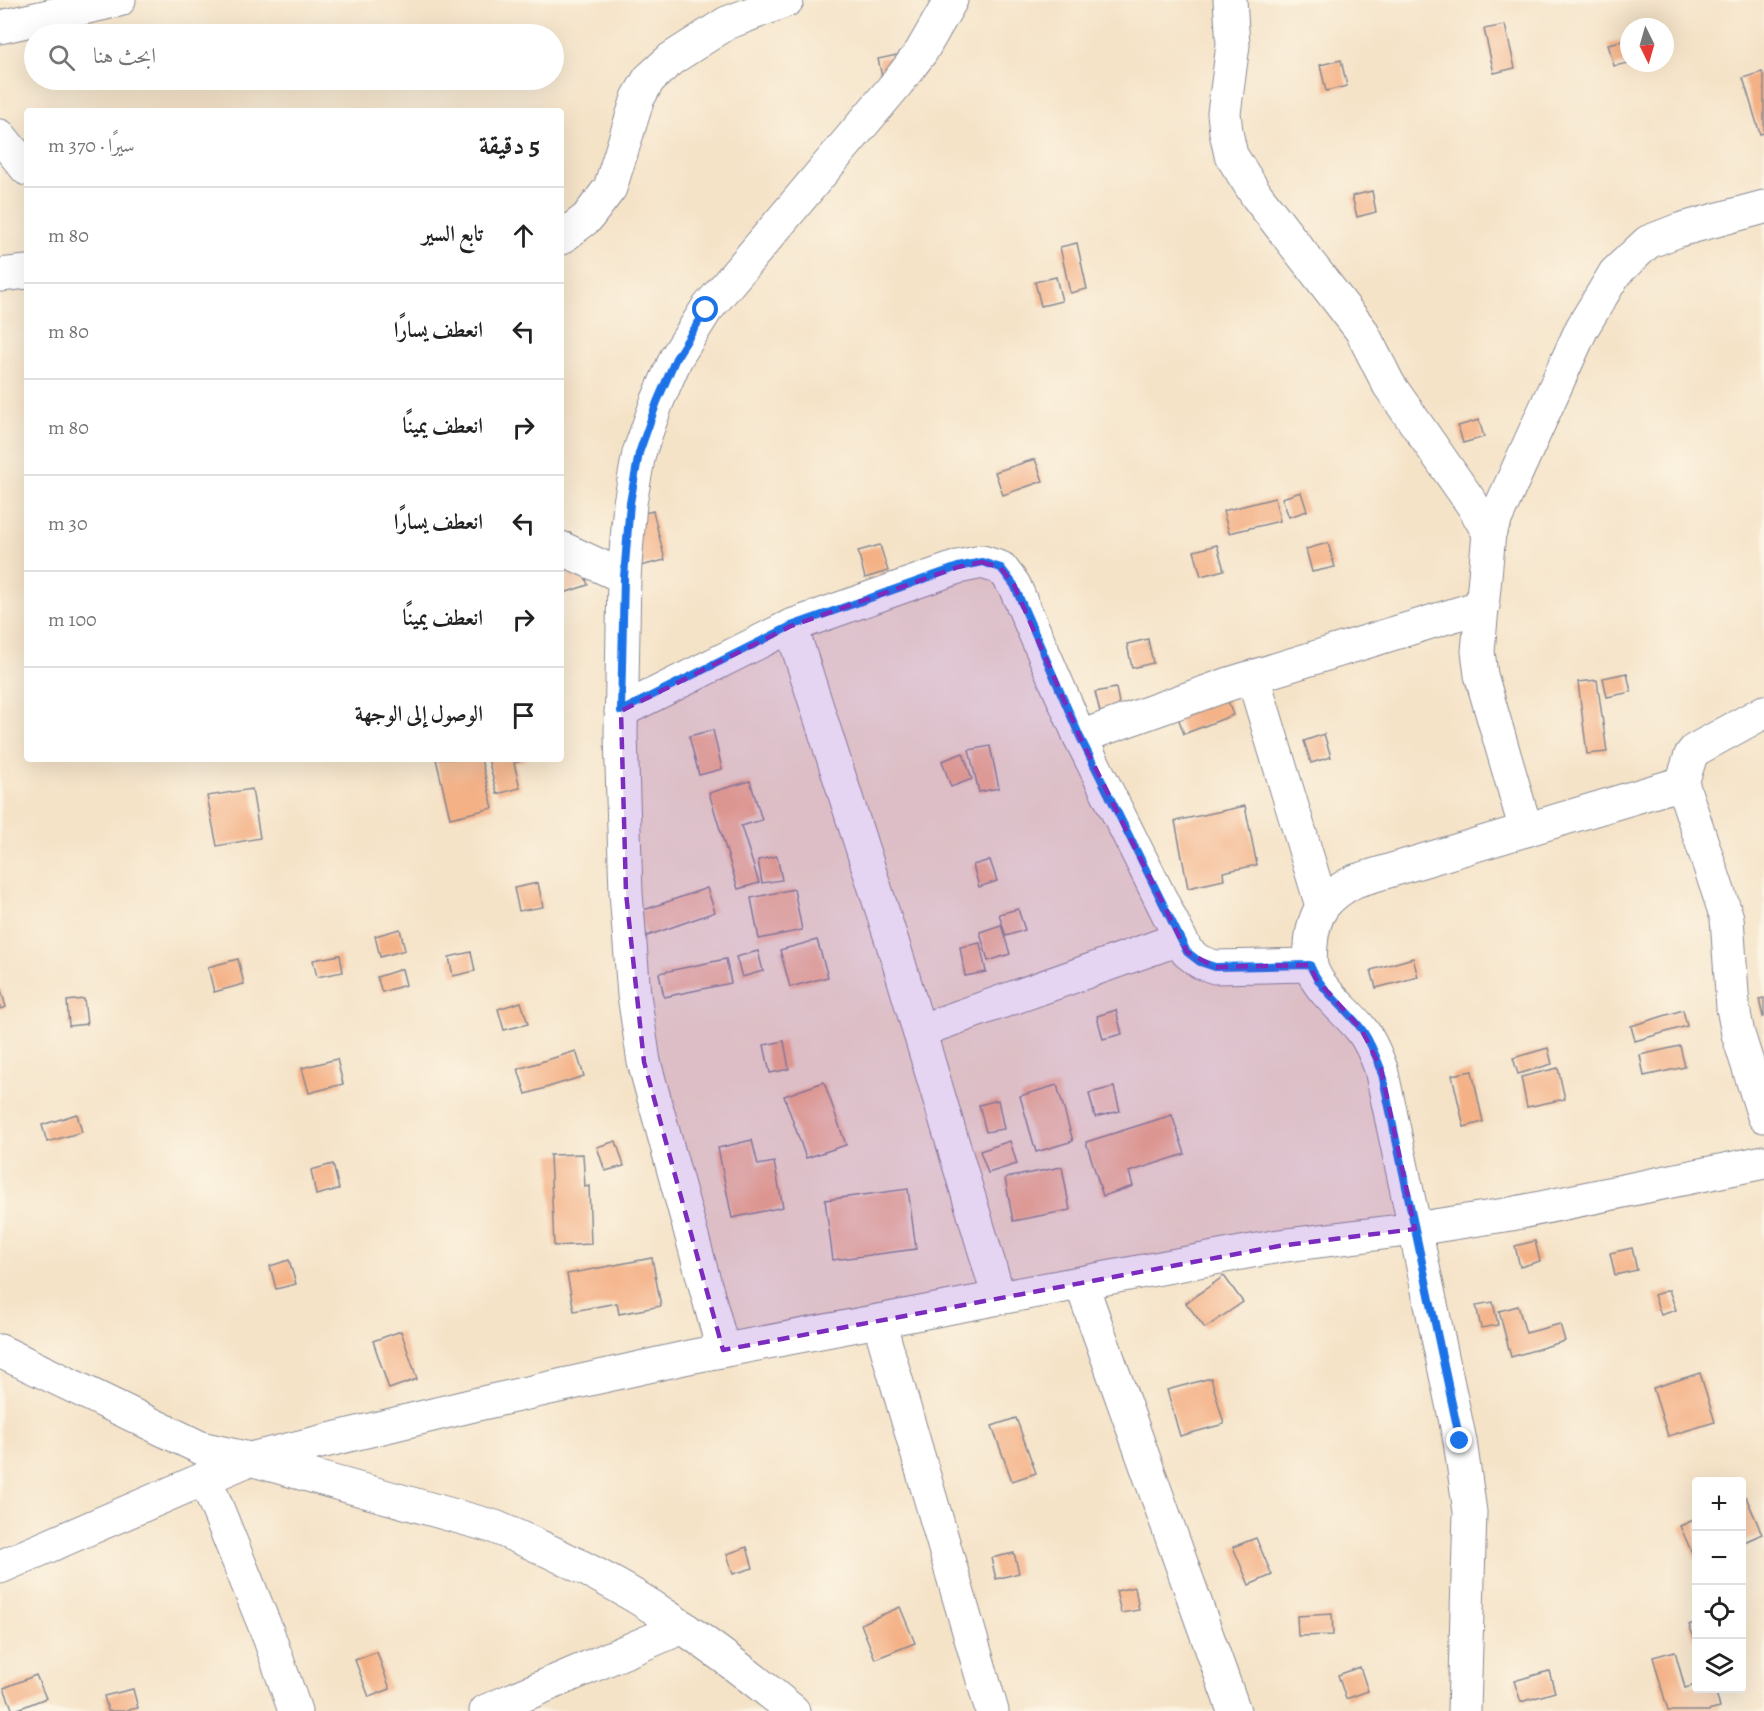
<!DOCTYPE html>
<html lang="ar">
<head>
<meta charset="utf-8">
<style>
	body { margin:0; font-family:Alegreya,Amiri,serif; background:#f2f2f2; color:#222; direction:rtl }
	.controls { position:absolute; right:18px; bottom:18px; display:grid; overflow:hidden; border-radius:6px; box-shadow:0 6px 24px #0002 }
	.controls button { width:54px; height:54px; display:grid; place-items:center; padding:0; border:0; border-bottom:2px solid #e0e0e0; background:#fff; color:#222; font:30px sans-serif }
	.compass { position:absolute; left:1620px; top:18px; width:54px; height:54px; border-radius:50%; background:#fff; box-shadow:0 6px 24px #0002; rotate:175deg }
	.stop { position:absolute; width:18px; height:18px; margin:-14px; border:4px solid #1a73e8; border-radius:50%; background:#fff }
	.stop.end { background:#1a73e8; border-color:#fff; box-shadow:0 2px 6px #0008 }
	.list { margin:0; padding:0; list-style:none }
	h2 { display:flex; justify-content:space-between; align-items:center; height:78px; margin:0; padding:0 24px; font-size:26px }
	h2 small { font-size:20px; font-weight:400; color:#767676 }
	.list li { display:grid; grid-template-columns:39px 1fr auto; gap:18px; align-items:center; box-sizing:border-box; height:96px; padding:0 24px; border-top:2px solid #e0e0e0 }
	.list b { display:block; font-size:22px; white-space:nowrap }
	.list em { font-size:20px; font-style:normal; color:#767676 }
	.icon { flex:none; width:33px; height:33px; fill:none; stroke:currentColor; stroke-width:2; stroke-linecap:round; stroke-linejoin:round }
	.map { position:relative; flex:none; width:1764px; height:1711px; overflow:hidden; direction:ltr }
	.search { position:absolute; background:#fff; box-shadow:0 6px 24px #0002; left:24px; top:24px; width:540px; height:66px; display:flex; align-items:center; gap:15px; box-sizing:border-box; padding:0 21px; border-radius:33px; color:#767676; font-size:22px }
	.panel { position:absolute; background:#fff; box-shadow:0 6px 24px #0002; left:24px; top:108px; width:540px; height:654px; border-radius:6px; direction:rtl }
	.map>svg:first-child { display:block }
	.building { fill:#f4b186 }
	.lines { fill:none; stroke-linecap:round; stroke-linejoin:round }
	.street-casing { stroke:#888993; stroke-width:35 }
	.street { stroke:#fff; stroke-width:33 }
	.route { stroke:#1a73e8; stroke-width:8 }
	.marked { fill:#7b2cbf; fill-opacity:0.2; stroke:#7b2cbf; stroke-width:4.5; stroke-dasharray:12 8; stroke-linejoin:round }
</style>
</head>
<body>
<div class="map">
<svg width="1764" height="1711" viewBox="0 0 1764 1711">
	<rect width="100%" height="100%" fill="#fcf5e5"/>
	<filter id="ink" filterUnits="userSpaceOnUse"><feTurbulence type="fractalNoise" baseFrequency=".0167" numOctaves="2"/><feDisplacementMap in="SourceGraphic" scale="12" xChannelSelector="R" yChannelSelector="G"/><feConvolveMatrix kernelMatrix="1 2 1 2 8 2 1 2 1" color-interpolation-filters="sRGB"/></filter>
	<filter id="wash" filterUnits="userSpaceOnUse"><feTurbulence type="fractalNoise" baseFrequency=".008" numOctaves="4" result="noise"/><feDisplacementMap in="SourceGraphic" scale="24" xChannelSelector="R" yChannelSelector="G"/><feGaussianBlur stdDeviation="1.35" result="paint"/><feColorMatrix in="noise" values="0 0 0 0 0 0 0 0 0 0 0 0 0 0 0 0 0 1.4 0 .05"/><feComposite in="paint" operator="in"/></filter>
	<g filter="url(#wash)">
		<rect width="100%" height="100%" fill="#f5e3c8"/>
		<g id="blocks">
			<g class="building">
				<polygon points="1505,25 1515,68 1494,73 1484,29"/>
				<polygon points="1626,40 1629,63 1614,66 1608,44"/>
				<polygon points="911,52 883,81 878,59"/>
				<polygon points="1341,60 1347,86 1326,91 1320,65"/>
				<polygon points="1762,72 1764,78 1764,133 1760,134 1743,78"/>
				<polygon points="1372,191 1376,212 1357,217 1352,196"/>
				<polygon points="1077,243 1087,289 1070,293 1060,247"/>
				<polygon points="1056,277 1062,301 1041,306 1035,282"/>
				<polygon points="1479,420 1484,437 1463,443 1458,426"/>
				<polygon points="1035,459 1043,481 1003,495 995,472"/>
				<polygon points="1301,492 1307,511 1289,517 1282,498"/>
				<polygon points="1275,498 1280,521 1229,533 1223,511"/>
				<polygon points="653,511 665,560 624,570 611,522"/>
				<polygon points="571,533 588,585 561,594 561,536"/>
				<polygon points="1328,543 1335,567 1312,572 1306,549"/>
				<polygon points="880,545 888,571 865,578 858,551"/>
				<polygon points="1217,545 1224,570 1201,576 1194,551"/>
				<polygon points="1148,639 1153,663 1132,668 1127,644"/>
				<polygon points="1627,673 1631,692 1607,697 1603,678"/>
				<polygon points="1597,680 1607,752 1587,754 1578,682"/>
				<polygon points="1116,688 1120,708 1100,712 1095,692"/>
				<polygon points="1224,690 1233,715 1184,734 1175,709"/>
				<polygon points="713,730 722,769 699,775 689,736"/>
				<polygon points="1324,734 1331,757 1311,763 1304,741"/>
				<polygon points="990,746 999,788 979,792 969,750"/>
				<polygon points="963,753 972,779 951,787 942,761"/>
				<polygon points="436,759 481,759 493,808 450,818"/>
				<polygon points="488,759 529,759 514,763 520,788 497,794"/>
				<polygon points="750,781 762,820 741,826 759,883 738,889 709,793"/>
				<polygon points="252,789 260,838 217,846 207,796"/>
				<polygon points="1245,806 1257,865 1223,872 1224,880 1188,888 1175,821"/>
				<polygon points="777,856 782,880 762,883 758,860"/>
				<polygon points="990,860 997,881 979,887 973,865"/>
				<polygon points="538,883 543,907 519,911 514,888"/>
				<polygon points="707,888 715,912 647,936 638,912"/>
				<polygon points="794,889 802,930 759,939 751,898"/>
				<polygon points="1018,909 1025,930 1006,936 999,914"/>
				<polygon points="1001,925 1010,954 988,961 980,932"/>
				<polygon points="400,929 405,950 380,957 375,936"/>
				<polygon points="817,940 828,977 790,987 780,950"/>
				<polygon points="980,943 986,972 965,976 960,947"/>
				<polygon points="758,951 763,971 742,977 736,957"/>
				<polygon points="471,952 475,971 453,976 449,957"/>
				<polygon points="340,955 343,972 317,977 313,960"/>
				<polygon points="1413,958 1418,977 1376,988 1371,970"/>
				<polygon points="238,959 244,984 214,992 208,967"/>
				<polygon points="726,959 731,983 664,997 659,973"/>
				<polygon points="402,969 406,985 382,992 377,977"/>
				<polygon points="0,986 6,1007 0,1009"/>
				<polygon points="1764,998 1764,1017 1763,1017 1759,999"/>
				<polygon points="84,999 87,1024 69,1026 67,1001"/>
				<polygon points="521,1002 528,1024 504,1030 498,1009"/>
				<polygon points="1116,1010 1122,1034 1103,1039 1097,1016"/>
				<polygon points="1683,1010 1687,1026 1635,1041 1631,1026"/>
				<polygon points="784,1041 789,1069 770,1073 764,1045"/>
				<polygon points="1680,1046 1685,1067 1644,1076 1640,1055"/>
				<polygon points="1548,1048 1552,1064 1518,1074 1513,1058"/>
				<polygon points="576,1051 584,1076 526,1094 518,1069"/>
				<polygon points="337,1059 343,1084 309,1093 302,1068"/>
				<polygon points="1558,1068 1565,1099 1527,1107 1521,1077"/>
				<polygon points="1472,1071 1483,1122 1464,1127 1452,1075"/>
				<polygon points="824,1082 846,1145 806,1158 784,1096"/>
				<polygon points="1057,1085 1073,1141 1036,1152 1020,1096"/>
				<polygon points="1114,1087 1120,1111 1095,1117 1089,1093"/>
				<polygon points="998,1100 1004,1129 986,1132 979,1105"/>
				<polygon points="77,1114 82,1132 47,1142 42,1125"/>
				<polygon points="1172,1115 1185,1154 1129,1172 1133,1186 1103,1196 1086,1142"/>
				<polygon points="752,1140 758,1165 774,1162 783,1207 732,1218 718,1148"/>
				<polygon points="616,1141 624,1166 605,1171 597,1147"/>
				<polygon points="1010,1141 1017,1164 988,1173 980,1151"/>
				<polygon points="583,1154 585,1187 589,1186 591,1244 554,1246 550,1155"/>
				<polygon points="333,1164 339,1189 316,1195 311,1170"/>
				<polygon points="1062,1167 1070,1210 1013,1221 1005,1178"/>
				<polygon points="908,1189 916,1249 833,1260 825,1200"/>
				<polygon points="1535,1241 1540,1261 1520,1267 1515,1246"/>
				<polygon points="1632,1248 1637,1270 1615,1275 1610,1253"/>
				<polygon points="652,1258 661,1306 619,1314 617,1303 574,1311 567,1274"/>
				<polygon points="289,1260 296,1284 276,1289 270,1266"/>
				<polygon points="1224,1276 1243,1302 1205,1328 1186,1303"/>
				<polygon points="1669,1290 1676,1310 1661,1315 1654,1295"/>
				<polygon points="1493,1302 1498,1325 1481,1328 1476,1305"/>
				<polygon points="1518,1306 1526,1333 1560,1324 1565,1341 1511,1357 1499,1311"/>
				<polygon points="401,1331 417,1379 389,1389 373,1341"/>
				<polygon points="1700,1373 1715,1422 1668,1436 1653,1388"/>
				<polygon points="1211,1378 1224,1424 1180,1436 1167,1390"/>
				<polygon points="1016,1418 1036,1473 1012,1481 992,1426"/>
				<polygon points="1746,1497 1762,1534 1742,1543 1742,1499"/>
				<polygon points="1696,1519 1696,1562 1680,1526"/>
				<polygon points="1256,1538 1272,1575 1249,1585 1233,1547"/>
				<polygon points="747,1547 753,1568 733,1574 727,1554"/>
				<polygon points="1014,1553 1019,1573 996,1579 991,1558"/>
				<polygon points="1135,1587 1139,1610 1121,1613 1116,1591"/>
				<polygon points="900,1607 915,1643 875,1659 861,1624"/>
				<polygon points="1332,1614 1333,1635 1298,1636 1297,1616"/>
				<polygon points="1696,1622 1696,1643 1689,1625"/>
				<polygon points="1675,1651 1685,1688 1696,1685 1696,1688 1715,1688 1720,1708 1708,1711 1668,1711 1653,1657"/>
				<polygon points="377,1652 390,1689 369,1697 355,1660"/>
				<polygon points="1360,1667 1368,1691 1346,1699 1338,1675"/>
				<polygon points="1549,1671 1555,1692 1521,1702 1514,1681"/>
				<polygon points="36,1675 46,1698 13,1711 4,1688"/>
				<polygon points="133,1689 138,1708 124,1711 108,1711 104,1696"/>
			</g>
		</g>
	</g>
	<g filter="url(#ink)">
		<use href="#blocks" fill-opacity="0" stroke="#888993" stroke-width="1.5"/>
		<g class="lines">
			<g class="street-casing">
				<g id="street">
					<polyline points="1230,0 1233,45 1224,113 1226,132 1231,155 1257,196 1361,330 1389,385 1472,504 1489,533 1478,651 1481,675 1526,830"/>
					<polyline points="0,27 119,0"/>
					<polyline points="0,136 27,169"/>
					<polyline points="561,238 587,218 610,188 638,98 649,79 671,59 727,23 787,0"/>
					<polyline points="0,275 27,272"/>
					<polyline points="1489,533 1582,328 1615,273 1648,242 1679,230 1764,207"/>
					<polyline points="561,548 624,577"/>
					<polyline points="791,626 898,960 999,1298"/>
					<polyline points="1253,677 1322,906"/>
					<polyline points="621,711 791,626 958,567 982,562 1001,568 1014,585 1080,737 1187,952 1200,962 1215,967 1310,965"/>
					<polyline points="1764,712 1695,750 1691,755 1682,783 1727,918 1733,1008 1738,1034 1764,1116"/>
					<polyline points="1080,737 1229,684 1483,606"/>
					<polyline points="919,1031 1179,939"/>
					<polyline points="1081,1283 1234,1711"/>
					<polyline points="879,1321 992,1711"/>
					<polyline points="723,1350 644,1062 634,995 626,893 621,734 624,577 630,503 639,453 657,402 676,358 706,310 898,82 921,52 951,0"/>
					<path d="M0 1351 201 1448 250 1459 495 1527C554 1552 617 1582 669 1618 712 1647 753 1678 793 1711"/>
					<polyline points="205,1478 268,1634 295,1711"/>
					<polyline points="0,1567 250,1459 478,1404 689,1357 999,1298 1279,1246 1415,1229 1511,1214 1764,1162"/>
					<polyline points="486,1711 683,1627"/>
					<path d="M1464 1711 1470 1512 1460 1441 1381 1069C1376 1055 1370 1040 1360 1028 1348 1013 1323 993 1315 976 1309 966 1310 957 1311 945 1313 912 1326 896 1355 881L1682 783"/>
				</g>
			</g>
			<use href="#street" class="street"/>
		</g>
	</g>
	<g class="lines" filter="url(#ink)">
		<path class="route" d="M706 310 676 358 657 402 639 453 630 503 624 577 621 711 791 626 958 567 982 562 1001 568 1014 585 1080 737 1187 952 1200 962 1215 967 1310 965C1321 992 1346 1007 1363 1031 1371 1043 1376 1056 1381 1069L1460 1441"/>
	</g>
	<path class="marked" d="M982 562 1001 568 1014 585 1080 737 1187 952 1215 967 1310 965 1316 979 1362 1030 1381 1069 1415 1229 1279 1246 723 1350 644 1062 626 893 621 711 791 626 958 567Z"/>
</svg>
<div class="controls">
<button>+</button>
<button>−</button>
<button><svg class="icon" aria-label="locate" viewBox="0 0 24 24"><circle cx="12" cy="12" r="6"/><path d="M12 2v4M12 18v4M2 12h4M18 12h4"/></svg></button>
<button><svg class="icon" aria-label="layers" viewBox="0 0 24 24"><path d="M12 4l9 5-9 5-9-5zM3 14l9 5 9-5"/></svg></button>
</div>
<svg class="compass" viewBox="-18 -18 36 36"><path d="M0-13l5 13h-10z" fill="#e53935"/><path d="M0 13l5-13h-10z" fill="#767676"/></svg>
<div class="stop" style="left:706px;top:310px"></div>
<div class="stop end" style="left:1460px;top:1441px"></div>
<div class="search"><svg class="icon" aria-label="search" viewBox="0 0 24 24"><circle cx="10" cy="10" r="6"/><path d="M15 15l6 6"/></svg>ابحث هنا</div>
<section class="panel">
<h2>5 دقيقة<small>سيرًا · 370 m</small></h2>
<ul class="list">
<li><svg class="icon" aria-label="ahead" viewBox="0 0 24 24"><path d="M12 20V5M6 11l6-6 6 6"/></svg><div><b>تابع السير</b></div><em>80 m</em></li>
<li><svg class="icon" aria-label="left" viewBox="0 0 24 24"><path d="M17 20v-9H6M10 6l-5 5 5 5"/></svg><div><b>انعطف يسارًا</b></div><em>80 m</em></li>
<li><svg class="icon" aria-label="right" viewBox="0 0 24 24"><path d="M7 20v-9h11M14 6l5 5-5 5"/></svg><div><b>انعطف يمينًا</b></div><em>80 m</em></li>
<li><svg class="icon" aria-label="left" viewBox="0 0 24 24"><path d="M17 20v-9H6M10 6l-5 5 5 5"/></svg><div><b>انعطف يسارًا</b></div><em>30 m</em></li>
<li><svg class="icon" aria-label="right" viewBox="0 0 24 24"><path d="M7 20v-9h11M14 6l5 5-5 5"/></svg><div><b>انعطف يمينًا</b></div><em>100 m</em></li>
<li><svg class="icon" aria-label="arrive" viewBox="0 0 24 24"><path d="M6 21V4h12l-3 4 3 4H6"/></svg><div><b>الوصول إلى الوجهة</b></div></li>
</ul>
</section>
</div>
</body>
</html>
